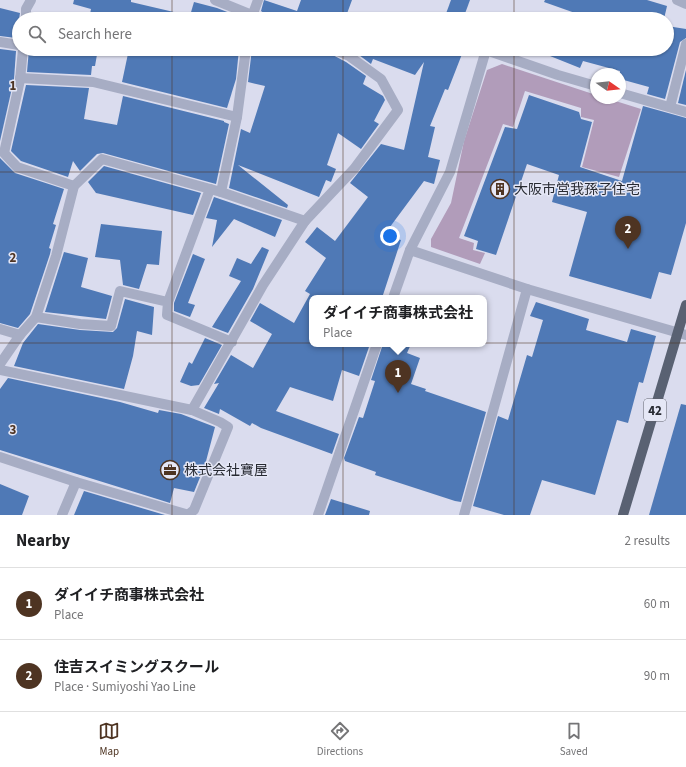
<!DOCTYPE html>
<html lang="en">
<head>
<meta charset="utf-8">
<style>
	body { margin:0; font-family:"Source Sans 3","Noto Sans JP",sans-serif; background:#f2f2f2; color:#202124 }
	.compass { position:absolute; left:590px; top:68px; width:36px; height:36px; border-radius:50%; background:#fff; box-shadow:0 1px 3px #0004; rotate:104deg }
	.you { position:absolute; left:390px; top:236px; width:14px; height:14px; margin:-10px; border:3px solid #fff; border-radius:50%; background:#1a73e8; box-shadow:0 0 0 6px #1a73e833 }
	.badge { display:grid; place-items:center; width:26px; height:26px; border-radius:50%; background:#4e3422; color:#fff; font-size:13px; font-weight:700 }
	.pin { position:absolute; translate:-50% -33px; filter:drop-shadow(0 1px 2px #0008) }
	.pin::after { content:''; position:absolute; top:21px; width:14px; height:12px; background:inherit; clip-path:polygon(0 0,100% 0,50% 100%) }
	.popup { position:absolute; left:309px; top:295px; width:178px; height:52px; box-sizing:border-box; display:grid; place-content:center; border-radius:8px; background:#fff; filter:drop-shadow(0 1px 3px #0005); font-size:13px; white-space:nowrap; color:#757577 }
	.popup b { font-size:15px; color:#202124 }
	.popup::after { content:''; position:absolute; left:50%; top:100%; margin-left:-8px; border:8px solid transparent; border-top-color:#fff }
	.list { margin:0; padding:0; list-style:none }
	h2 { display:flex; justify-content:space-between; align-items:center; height:52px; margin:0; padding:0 16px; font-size:17px }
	h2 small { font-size:13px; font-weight:400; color:#757577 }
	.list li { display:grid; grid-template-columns:26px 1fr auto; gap:12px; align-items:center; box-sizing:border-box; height:72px; padding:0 16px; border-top:1px solid #e0e0e0 }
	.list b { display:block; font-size:15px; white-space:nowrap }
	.list p { margin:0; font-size:13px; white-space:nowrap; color:#757577 }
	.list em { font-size:13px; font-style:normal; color:#757577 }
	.icon { flex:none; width:22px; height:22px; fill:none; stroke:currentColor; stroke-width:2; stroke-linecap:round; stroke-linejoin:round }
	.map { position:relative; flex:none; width:686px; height:515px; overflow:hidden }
	.search { position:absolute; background:#fff; box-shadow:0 1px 3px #0004; left:12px; right:12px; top:12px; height:44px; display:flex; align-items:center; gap:10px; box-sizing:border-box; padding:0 14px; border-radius:22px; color:#757577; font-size:15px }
	.sheet { height:196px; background:#fff }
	nav { display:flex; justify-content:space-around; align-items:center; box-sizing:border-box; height:56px; border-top:1px solid #e0e0e0; background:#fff; font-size:11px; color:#757577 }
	nav a { display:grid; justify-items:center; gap:2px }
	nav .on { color:#4e3422 }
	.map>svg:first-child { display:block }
	.green { fill:#b19cba }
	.building { fill:#4f79b6 }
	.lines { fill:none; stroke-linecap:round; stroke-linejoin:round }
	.minor { stroke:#a7adc4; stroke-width:10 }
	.primary { stroke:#596172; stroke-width:10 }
	.grid { fill:none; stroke:#4e3422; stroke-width:1; stroke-opacity:0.55 }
	.labels { text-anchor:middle; stroke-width:3; stroke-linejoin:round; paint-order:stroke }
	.shield { fill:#e5e7f6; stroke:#60636d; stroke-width:1 }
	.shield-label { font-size:13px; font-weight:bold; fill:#272a32 }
	.poi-label { font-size:14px; fill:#272a32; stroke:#e5e7f6; text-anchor:start }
	.grid-label { font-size:13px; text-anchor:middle; font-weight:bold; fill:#4e3422; stroke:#e5e7f6; stroke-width:3; stroke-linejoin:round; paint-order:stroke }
</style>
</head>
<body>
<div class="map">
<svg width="686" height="515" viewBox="0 0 686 515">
	<rect width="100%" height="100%" fill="#dadcee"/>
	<polygon class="green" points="502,64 596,95 596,98 606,98 641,109 619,177 582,167 594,120 581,117 581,108 525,91 513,127 503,124 459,238 474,243 473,250 485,253 480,264 431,247 431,239 451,203 464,141 487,70"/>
	<g class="building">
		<polygon points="74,0 131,0 131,2 178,13 178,19 125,19 105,13 104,19 89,19 91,9 73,4"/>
		<polygon points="264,0 297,11 301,0 352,0 345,19 272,19 261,11"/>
		<polygon points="451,0 470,0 463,19 444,19"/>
		<polygon points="545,0 647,0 667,6 664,19 592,19 544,2"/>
		<polygon points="194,2 217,8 240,17 240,19 189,19"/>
		<polygon points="0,8 20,13 16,38 0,36"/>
		<polygon points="667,26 686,29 686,38 680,42 665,99 647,94 649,87 620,79 620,71 583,61 580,68 535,50 667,49"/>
		<polygon points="0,49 16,51 14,79 0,141"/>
		<polygon points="29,49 74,51 74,49 98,49 95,66 92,66 91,75 27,72"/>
		<polygon points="129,49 239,49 236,79 227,108 122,82"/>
		<polygon points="252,49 319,49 327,52 346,62 366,76 363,84 383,96 385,100 374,121 379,124 361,149 338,133 327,165 336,169 331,182 326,180 319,197 238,165 288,205 287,208 229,188 241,129 250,133 265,86 248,82"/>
		<polygon points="351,49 464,49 448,90 445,89 430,126 435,127 428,157 440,160 434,184 424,181 384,235 401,240 382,298 316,298 312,296 312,344 370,344 359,376 342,370 333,401 290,387 276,411 339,434 332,454 261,428 252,423 250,426 220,409 219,414 204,408 219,383 214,384 231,355 253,368 272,334 250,321 260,303 294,323 310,294 305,291 326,258 305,242 317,227 335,241 368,197 350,183 381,144 404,150 424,62 415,75 373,59 371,64"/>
		<polygon points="686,70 686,105 678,103"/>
		<polygon points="26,85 89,88 84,119 117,125 123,96 224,121 224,122 229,124 216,184 103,153 97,154 80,171 73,161 68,177 21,161 11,151"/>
		<polygon points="529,95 579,112 581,119 592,122 580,167 622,181 643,106 686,118 686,223 671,275 659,272 651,299 569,276 587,212 552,202 559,175 527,164 496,255 476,249 478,241 464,236 505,127 517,129"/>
		<polygon points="0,158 15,173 64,189 53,224 56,225 49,248 51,249 50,254 30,314 18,328 0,323"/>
		<polygon points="104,166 201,193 193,215 96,193 88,182"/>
		<polygon points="214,197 282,220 275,237 234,219 212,247 217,220 206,218"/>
		<polygon points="101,224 162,231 159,265 147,264 139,289 123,285 120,260 95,257"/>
		<polygon points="262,247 269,250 253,289 228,333 212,327 241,281 229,276 237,258 251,264"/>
		<polygon points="64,252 88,258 81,287 112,296 106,319 45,312"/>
		<polygon points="193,254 205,259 188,303 195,305 190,317 174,311 174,303"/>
		<polygon points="125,299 154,307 152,335 137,331 133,356 124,389 14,366 23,343 38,324 80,330 113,332 117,328"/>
		<polygon points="536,302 589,319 586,330 627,342 631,329 656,336 643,383 639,382 628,423 617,420 595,495 542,480 530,515 504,515 473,506 498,416 508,420 527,355 532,357 543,320 530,316"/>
		<polygon points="205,338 222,345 199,385 191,386 180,382 189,362 192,364"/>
		<polygon points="383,344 411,344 407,353 420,358 411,384 426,389 425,391 486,412 461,502 455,501 375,475 376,472 345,461 344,458 359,417 363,418 375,381 371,380"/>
		<polygon points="8,378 120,402 158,413 159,410 181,414 215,427 205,465 194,492 174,488 170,503 0,450 0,389"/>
		<polygon points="681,404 686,405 686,515 649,515"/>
		<polygon points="0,484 29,496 22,515 0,515"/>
		<polygon points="84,491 165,515 74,515"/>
		<polygon points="331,499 370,511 369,515 325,515"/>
	</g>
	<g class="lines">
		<g class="minor">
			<polyline points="215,0 262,19"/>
			<polyline points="677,0 686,4"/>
			<polyline points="26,19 26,9 31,0"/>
			<polyline points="251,19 258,0"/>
			<polyline points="0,42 19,45"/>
			<polyline points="23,49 20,80 4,153 17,167 74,186"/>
			<polyline points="246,49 237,117 221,192 305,221"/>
			<polyline points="20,78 93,82 237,117"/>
			<polyline points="620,93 686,112"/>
			<polyline points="670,107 686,44"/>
			<polyline points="410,250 450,172 486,50 558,75 596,86"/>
			<polyline points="393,298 410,250 527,289 686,335"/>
			<polyline points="168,302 210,189"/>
			<polyline points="36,317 80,324 111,326 120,291 168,302 167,315 232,342"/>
			<polyline points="0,329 20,335"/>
			<polyline points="0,364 20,335 36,317 56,256 74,186 102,159 221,192"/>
			<polyline points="0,370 192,410 220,422 228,427 194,510 189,514"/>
			<polyline points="192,410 263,285 305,221 354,169 398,110 381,79 349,56 333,49"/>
			<polyline points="0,457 76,482 189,515"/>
			<polyline points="62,515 76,482"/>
			<polyline points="318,515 377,344"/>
			<polyline points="464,515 527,289"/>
		</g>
		<polyline class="primary" points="623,515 686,305"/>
	</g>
	<path class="grid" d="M172 0V19M343 0V19M514 0V19M172 49V515M343 49V515M514 49V515M0 172H686M0 343H686"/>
	<defs>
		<g id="building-ring" transform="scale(1)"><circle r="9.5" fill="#e5e7f6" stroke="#4e3422" stroke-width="1.5"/><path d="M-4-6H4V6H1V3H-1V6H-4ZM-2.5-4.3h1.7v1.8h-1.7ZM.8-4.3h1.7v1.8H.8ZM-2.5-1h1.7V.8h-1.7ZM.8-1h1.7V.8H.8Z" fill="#4e3422"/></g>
		<g id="office-ring" transform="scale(1)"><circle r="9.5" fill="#e5e7f6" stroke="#4e3422" stroke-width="1.5"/><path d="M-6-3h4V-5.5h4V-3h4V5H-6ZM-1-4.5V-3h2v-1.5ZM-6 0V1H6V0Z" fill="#4e3422"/></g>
	</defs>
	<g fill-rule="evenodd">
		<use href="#building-ring" x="500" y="189"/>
		<use href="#office-ring" x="170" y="470"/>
	</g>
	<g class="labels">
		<rect class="shield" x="644" y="399" width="22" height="22" rx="3"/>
		<g class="shield-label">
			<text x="655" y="415">42</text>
		</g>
		<g class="poi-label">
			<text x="514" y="194">大阪市営我孫子住宅</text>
			<text x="184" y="475">株式会社寶屋</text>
		</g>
	</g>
	<g class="grid-label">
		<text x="13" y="90">1</text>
		<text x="13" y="262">2</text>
		<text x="13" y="434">3</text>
	</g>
</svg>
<svg class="compass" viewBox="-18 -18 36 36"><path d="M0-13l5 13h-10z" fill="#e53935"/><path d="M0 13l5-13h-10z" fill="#757577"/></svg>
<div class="you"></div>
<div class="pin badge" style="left:398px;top:393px">1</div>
<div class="popup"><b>ダイイチ商事株式会社</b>Place</div>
<div class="pin badge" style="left:628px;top:249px">2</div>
<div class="search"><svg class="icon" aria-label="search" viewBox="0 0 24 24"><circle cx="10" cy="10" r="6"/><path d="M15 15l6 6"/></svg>Search here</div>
</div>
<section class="sheet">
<h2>Nearby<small>2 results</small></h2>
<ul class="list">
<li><span class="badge">1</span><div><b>ダイイチ商事株式会社</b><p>Place</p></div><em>60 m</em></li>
<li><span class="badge">2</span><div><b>住吉スイミングスクール</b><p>Place · Sumiyoshi Yao Line</p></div><em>90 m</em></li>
</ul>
</section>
<nav>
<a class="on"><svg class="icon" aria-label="map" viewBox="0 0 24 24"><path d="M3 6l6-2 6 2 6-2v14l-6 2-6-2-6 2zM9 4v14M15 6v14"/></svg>Map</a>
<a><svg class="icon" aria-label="directions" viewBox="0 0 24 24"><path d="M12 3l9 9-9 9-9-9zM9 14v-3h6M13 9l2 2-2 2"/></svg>Directions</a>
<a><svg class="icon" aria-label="saved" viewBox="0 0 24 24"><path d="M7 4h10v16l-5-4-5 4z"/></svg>Saved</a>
</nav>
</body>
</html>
